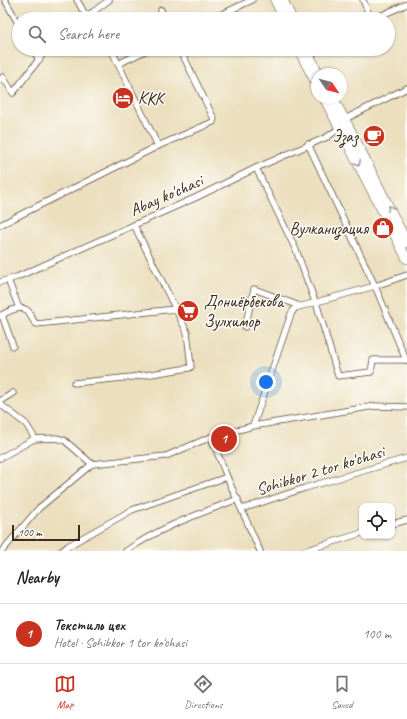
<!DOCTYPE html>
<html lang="en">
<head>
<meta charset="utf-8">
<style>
	body { margin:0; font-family:Caveat,sans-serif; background:#f2f2f2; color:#202124 }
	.controls { position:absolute; right:12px; bottom:12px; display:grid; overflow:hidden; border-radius:8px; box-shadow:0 1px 3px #0004 }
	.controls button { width:36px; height:36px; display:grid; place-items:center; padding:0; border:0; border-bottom:1px solid #e0e0e0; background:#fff; color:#202124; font:20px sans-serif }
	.compass { position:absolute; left:311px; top:68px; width:36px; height:36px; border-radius:50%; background:#fff; box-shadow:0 1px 3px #0004; rotate:125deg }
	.scale { position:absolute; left:12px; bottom:10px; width:68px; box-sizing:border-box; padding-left:4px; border:2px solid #3b2a1e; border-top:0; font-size:11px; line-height:14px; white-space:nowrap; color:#3b2a1e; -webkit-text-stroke:3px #fdfcf7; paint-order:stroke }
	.you { position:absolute; left:266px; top:382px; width:14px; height:14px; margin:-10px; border:3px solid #fff; border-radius:50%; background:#1a73e8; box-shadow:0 0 0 6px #1a73e833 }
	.badge { display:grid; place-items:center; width:26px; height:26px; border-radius:50%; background:#c8321e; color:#fff; font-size:13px; font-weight:700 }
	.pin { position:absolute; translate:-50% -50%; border:2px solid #fff; box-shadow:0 1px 4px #0006 }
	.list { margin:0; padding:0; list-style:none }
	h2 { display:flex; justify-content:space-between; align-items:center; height:52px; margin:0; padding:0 16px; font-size:17px }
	h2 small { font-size:13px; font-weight:400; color:#757577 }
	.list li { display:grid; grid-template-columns:26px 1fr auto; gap:12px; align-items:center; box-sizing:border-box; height:60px; padding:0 16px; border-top:1px solid #e0e0e0 }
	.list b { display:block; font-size:15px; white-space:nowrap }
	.list p { margin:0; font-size:13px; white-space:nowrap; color:#757577 }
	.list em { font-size:13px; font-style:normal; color:#757577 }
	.icon { flex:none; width:22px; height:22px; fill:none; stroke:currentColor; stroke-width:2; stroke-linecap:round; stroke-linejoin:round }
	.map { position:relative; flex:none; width:407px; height:551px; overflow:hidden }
	.search { position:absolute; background:#fff; box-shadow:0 1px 3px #0004; left:12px; right:12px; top:12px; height:44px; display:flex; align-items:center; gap:10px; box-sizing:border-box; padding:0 14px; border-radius:22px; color:#757577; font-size:15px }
	.sheet { height:112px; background:#fff }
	nav { display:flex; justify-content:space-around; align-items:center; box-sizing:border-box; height:56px; border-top:1px solid #e0e0e0; background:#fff; font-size:11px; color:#757577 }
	nav a { display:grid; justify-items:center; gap:2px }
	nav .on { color:#c8321e }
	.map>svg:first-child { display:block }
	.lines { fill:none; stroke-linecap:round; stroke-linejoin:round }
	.street-casing { stroke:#554536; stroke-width:7 }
	.primary-casing { stroke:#554536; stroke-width:10 }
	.street { stroke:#fff; stroke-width:5.5 }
	.primary { stroke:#fff; stroke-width:9 }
	.oneway { stroke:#a79f9a }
	.labels { text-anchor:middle; stroke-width:3; stroke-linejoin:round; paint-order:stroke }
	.poi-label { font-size:17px; fill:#3b2a1e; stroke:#fdfcf7; text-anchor:start }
	.street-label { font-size:17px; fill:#3b2a1e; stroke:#fdfcf7 }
</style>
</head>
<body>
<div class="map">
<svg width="407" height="551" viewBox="0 0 407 551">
	<rect width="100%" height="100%" fill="#fdfcf7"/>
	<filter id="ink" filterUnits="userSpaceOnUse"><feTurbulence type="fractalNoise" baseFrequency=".025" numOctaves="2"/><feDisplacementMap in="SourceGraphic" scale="8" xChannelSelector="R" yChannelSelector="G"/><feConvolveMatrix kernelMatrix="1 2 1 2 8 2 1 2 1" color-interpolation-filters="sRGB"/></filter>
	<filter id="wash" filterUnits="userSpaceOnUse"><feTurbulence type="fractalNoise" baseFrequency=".012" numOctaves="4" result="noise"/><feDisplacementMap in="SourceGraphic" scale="16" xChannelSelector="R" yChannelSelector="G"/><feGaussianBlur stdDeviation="0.9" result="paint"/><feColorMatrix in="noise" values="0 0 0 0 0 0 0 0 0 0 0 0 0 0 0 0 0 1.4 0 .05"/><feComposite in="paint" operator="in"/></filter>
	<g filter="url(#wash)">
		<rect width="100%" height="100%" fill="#ebdfbe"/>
	</g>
	<g filter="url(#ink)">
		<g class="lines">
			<g class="street-casing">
				<g id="street">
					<polyline points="5,0 19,25"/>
					<polyline points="77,0 86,16"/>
					<polyline points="363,0 371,19"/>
					<polyline points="161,10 165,19"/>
					<polyline points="79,19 93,12 109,0"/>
					<polyline points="212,19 252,0"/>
					<polyline points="373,19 407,4"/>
					<polyline points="33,49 39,60"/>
					<polyline points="111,49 158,146"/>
					<polyline points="309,56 320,49"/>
					<polyline points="118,64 149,49"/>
					<polyline points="0,80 3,77 13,93 47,49"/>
					<polyline points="345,119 407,88"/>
					<polyline points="308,144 375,286 406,360"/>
					<polyline points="256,168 296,250 314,299 316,302 338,376 371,372 373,360 407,360"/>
					<polyline points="0,225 158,146 213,122 214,119 180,49"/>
					<polyline points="8,280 19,308"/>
					<polyline points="0,282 17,277 197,197 256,168 327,137 340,128"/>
					<polyline points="2,315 13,346"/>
					<path d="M0 316C7 312 21 304 28 311 32 315 31 321 37 324L175 309"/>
					<polyline points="245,327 254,289 300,306"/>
					<polyline points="74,383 132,377 189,368 191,367 187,332 134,225"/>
					<polyline points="0,401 13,393"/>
					<polyline points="0,404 26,424 34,437 34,439"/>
					<polyline points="253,426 291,314 295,308 375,286 407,275"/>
					<polyline points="211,437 227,477 260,551"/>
					<polyline points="0,458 34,439 56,438 64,440 92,464 166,456 211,437 253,426 375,406 407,407"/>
					<polyline points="242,509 305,488 407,458"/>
					<polyline points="392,524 407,520"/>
					<polyline points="2,551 39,508 92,464"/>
					<polyline points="62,551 68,546 132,510 227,477"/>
					<path d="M126 551C160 527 199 514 238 499"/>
					<polyline points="304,551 362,533"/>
				</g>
			</g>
			<g class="primary-casing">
				<g id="primary">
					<polyline points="275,0 284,19"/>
					<polyline points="283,0 292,19"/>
					<polyline points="298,49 317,85"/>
					<polyline points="306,49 319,74"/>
					<polyline points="324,98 407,259"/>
					<polyline points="333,98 352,133 407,243"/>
				</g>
			</g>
			<use href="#street" class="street"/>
			<use href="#primary" class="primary"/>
		</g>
		<defs><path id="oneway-chevron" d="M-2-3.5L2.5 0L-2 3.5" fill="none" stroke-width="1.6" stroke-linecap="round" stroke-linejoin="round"/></defs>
		<g class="oneway">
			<use href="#oneway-chevron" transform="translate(358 163) rotate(63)"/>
			<use href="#oneway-chevron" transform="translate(390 208) rotate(-116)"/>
		</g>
	</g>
	<defs>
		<g id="hotel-disc" transform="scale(1.15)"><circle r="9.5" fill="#c8321e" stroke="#fdfcf7"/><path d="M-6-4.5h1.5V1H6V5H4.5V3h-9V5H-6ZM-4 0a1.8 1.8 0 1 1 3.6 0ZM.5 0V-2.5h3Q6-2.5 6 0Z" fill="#fff"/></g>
		<g id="cafe-disc" transform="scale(1.15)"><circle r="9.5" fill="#c8321e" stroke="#fdfcf7"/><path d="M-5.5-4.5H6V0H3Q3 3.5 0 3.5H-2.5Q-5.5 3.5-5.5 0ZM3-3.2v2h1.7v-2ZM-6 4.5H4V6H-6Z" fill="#fff"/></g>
		<g id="shop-disc" transform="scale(1.15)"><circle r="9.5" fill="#c8321e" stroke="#fdfcf7"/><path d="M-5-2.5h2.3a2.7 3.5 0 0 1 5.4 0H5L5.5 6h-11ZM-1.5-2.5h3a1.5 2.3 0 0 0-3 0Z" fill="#fff"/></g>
		<g id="supermarket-disc" transform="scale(1.15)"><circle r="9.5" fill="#c8321e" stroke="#fdfcf7"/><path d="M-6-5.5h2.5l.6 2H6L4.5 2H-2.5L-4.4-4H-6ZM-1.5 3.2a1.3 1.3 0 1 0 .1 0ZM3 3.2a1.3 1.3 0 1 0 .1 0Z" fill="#fff"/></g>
	</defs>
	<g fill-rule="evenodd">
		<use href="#hotel-disc" x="123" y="98"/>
		<use href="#cafe-disc" x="374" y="136"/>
		<use href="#shop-disc" x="383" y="228"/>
		<use href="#supermarket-disc" x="188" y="311"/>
	</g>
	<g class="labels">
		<g class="poi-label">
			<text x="138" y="104">ККК</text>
			<text x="358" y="142" text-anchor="end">Эзаз</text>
			<text x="368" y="234" text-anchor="end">Вулканизация</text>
			<text x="204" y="307">Дониёрбекова<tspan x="204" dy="20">Зулхимор</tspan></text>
		</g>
		<g class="street-label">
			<text transform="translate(166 195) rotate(-24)" y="6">Abay ko'chasi</text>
			<text transform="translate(320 470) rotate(-17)" y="6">Sohibkor 2 tor ko'chasi</text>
		</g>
	</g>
</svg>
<div class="controls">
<button><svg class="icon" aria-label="locate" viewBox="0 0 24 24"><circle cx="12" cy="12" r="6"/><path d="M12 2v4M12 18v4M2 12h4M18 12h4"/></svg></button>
</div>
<svg class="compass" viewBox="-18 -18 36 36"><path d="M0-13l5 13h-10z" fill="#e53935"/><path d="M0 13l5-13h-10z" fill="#757577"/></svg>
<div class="scale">100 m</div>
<div class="you"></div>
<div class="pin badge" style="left:224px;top:439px">1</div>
<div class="search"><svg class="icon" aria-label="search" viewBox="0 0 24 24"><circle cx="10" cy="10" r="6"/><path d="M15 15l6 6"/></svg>Search here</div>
</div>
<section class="sheet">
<h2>Nearby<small></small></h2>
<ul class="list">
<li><span class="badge">1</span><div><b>Текстиль цех</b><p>Hotel · Sohibkor 1 tor ko'chasi</p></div><em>100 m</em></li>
</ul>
</section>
<nav>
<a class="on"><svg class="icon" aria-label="map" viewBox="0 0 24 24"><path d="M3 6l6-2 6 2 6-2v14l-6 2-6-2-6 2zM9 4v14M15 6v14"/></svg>Map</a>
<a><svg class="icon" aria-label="directions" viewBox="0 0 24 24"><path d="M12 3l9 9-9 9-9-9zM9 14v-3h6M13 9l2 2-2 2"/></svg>Directions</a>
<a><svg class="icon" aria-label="saved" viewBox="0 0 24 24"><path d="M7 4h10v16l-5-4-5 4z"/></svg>Saved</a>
</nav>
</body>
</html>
